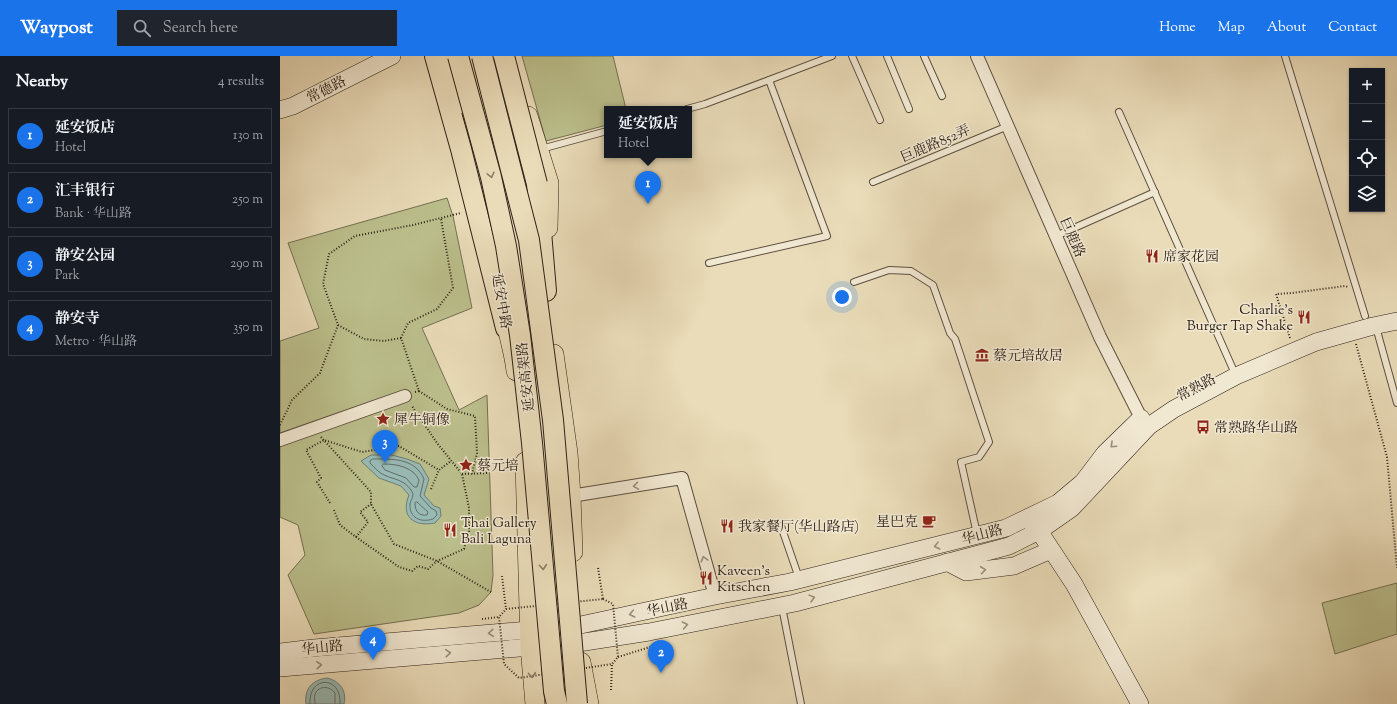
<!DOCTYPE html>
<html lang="en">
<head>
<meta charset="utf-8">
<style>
	body { margin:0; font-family:"Sorts Mill Goudy","Noto Serif SC",serif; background:#20242c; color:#f1f3f6 }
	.controls { position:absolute; right:12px; top:12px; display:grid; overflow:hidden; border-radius:0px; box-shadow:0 1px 3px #0004 }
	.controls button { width:36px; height:36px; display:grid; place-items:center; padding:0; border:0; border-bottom:1px solid #363941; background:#171b24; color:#f1f3f6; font:20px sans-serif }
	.you { position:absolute; left:562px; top:241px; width:14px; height:14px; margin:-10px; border:3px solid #fff; border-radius:50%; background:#1a73e8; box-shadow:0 0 0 6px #1a73e833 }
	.badge { display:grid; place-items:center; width:26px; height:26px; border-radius:50%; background:#1a73e8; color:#fff; font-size:13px; font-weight:700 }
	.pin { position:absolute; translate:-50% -33px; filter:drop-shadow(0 1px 2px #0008) }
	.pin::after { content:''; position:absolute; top:21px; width:14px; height:12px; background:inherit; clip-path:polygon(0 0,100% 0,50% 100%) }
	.popup { position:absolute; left:324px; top:50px; width:88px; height:52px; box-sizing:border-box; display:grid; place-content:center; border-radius:0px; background:#171b24; filter:drop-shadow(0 1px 3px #0005); font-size:13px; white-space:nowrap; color:#9ea1a6 }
	.popup b { font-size:15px; color:#f1f3f6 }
	.popup::after { content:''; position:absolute; left:50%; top:100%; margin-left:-8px; border:8px solid transparent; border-top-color:#171b24 }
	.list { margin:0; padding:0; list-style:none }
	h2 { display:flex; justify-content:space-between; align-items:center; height:52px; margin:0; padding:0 16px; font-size:17px }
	h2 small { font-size:13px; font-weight:400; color:#9ea1a6 }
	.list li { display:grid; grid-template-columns:26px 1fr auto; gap:12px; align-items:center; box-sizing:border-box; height:56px; margin:0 8px 8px; padding:0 8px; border:1px solid #363941; border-radius:0px }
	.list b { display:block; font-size:15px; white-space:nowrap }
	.list p { margin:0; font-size:13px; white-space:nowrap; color:#9ea1a6 }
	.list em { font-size:13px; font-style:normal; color:#9ea1a6 }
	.icon { flex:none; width:22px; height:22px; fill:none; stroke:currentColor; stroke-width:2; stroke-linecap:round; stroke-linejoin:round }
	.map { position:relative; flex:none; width:1117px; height:648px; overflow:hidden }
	header { display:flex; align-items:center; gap:24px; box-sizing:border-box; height:56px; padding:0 20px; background:#1a73e8; color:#fff }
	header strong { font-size:19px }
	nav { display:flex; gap:22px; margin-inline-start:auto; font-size:14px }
	.search { width:280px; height:36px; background:#20242c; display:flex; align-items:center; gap:10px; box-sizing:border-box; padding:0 14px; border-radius:0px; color:#9ea1a6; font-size:15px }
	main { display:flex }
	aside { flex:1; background:#171b24 }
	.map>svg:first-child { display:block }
	.green { fill:#bbbf8c; stroke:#747052 }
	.water { fill:#98bab5; stroke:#6e7d76 }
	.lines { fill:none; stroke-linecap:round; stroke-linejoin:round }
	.shore { stroke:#636e66; stroke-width:1 }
	.service-casing { stroke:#5d5040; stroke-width:8 }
	.minor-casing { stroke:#5d5040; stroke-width:14 }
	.secondary-casing { stroke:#2e2117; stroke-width:18 }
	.primary-casing { stroke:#2e2117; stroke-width:20 }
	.trunk-casing { stroke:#2e2117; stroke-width:22 }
	.path { stroke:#2e2117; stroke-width:2; stroke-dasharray:1 2; stroke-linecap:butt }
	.service { stroke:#f1e8d2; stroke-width:6 }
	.minor { stroke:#f1e8d2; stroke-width:12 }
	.secondary { stroke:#f1e8d2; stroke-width:17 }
	.primary { stroke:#eadcb9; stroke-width:19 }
	.trunk { stroke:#eadcb9; stroke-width:20 }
	.trunk-bridge-casing { stroke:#2e2117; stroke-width:22; stroke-linecap:butt }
	.path-bridge { stroke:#2e2117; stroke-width:2; stroke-dasharray:1 2; stroke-linecap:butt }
	.trunk-bridge { stroke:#eadcb9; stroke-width:20 }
	.oneway { stroke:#8c7e68 }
	.oneway2 { stroke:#998e7e }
	.labels { text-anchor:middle; stroke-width:3; stroke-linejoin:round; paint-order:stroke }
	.street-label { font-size:14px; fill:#2e2117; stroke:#f1e8d2 }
	.poi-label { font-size:14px; fill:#2e2117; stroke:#f1e8d2; text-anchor:start }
</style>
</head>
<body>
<header>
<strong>Waypost</strong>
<div class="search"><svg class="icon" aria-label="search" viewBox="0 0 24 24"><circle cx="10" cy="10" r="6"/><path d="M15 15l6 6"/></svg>Search here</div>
<nav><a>Home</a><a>Map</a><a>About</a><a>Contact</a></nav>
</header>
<main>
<aside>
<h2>Nearby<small>4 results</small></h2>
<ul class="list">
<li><span class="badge">1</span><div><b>延安饭店</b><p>Hotel</p></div><em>130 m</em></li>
<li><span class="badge">2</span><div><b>汇丰银行</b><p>Bank · 华山路</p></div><em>250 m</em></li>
<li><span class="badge">3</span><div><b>静安公园</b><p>Park</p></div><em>290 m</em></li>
<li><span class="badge">4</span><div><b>静安寺</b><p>Metro · 华山路</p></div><em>350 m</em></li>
</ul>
</aside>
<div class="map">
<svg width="1117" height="648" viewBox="0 0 1117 648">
	<rect width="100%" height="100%" fill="#eadcb9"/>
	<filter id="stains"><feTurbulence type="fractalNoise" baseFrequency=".005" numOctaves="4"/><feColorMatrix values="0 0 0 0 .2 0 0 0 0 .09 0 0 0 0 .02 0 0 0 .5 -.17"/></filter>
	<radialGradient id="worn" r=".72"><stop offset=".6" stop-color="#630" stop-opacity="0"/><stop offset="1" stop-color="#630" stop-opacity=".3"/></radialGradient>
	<g class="green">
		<polygon points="242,0 333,0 346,53 327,53 327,69 266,85"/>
		<polygon points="167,142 173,160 192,252 142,272 179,354 207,339 213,519 211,536 199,549 179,557 34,578 8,519 25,499 18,469 0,461 0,285 39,272 8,187"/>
		<polygon points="1117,527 1117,578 1055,598 1042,547"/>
	</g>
	<g class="water">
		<path d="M91 399H112L127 403 140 408 149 423 144 439 154 450 160 452 161 460 155 467C134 471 120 461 129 439L121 430 99 422 81 405Z"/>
		<path d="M47 622C60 625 67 635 64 648H26C24 633 32 624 47 622Z"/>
	</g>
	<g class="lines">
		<g class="shore">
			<path d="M93 403C113 403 135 402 144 423L140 440 151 452 156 455 157 459 153 463C141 467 129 462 130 448 130 445 133 442 133 439 133 435 127 429 124 427 118 423 110 422 104 419 99 417 94 411 90 407V405Z"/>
			<path d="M104 408C117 408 133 411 139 424L137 431H134L126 422 105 414 102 410Z"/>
			<path d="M137 446 148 456 147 459C139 460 135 456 135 447Z"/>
			<path d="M30 648C28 619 62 619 60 648"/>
			<path d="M35 648C35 645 34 641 35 638 39 629 50 630 55 637V648"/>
		</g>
		<g class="service-casing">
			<g id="service">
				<polyline points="572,0 600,64"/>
				<polyline points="607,0 629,53"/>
				<polyline points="644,0 662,40"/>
				<polyline points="1005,0 1085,260"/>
				<polyline points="489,24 552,0"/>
				<polyline points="407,53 425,48 489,24 547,180 429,207"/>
				<polyline points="839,56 956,320"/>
				<polyline points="261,93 327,75"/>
				<polyline points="593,126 728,70"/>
				<polyline points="776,180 875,136"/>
				<polyline points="574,226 609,214 631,215 653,229 670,277 675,283 709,386 699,401 681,406 697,478"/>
				<polyline points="1096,271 1117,347"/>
				<polyline points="501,470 519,522"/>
				<polyline points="502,551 521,648"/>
			</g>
		</g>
		<g class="minor-casing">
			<g id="minor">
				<polyline points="697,0 820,281 861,362 866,367"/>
				<polyline points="0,384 125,340"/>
				<polyline points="291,440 402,422 435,540"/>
			</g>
		</g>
		<g class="secondary-casing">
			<g id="secondary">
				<polyline points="0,54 13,50 112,0"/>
				<polyline points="752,468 759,475 794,528 860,648"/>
				<polyline points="667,506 686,516 734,510 771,494"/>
				<polyline points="0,596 34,592 296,570 435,540 510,526 726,472 778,447 803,426 825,397 861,362"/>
				<polyline points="0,612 298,587 369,576 515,547 729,490 759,475 792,452 869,370 894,353 956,320 1036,286 1093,270 1117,265"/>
			</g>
		</g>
		<g class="primary-casing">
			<g id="primary">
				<polyline points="166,0 179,48"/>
				<polyline points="248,60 269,127 268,172"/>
				<path d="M224 255C227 276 234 295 236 315"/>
				<polyline points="274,298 288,397 291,440 293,496"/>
				<polyline points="245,406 250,590 255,648"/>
				<polyline points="301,606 309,648"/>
			</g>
		</g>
		<g class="trunk-casing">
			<g id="trunk">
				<polyline points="155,0 181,93 226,272"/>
				<polyline points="257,128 266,235"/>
			</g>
		</g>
		<g class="path">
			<polyline points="121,282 104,285 84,283 58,269 43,228 49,198 75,180 133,169 181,157"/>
			<polyline points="1010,282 996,238 1012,237 1065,230 1068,231"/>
			<polyline points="1076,288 1107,401 1117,512"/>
			<polyline points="139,335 167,353 195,360 197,397 192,418"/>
			<polyline points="135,336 139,335 121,282 128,267 157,253 173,232 161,163"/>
			<polyline points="0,369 12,344 40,317 58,269"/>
			<polyline points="41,381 91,436 91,448 114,488 157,505 211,536"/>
			<polyline points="182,418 209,417"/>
			<polyline points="151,433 159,414"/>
			<polyline points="50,447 37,426 41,422 26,394 44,384 82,396 119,390 159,414 171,405"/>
			<polyline points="54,454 60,469 76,481 119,511 132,515 138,510 148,513 157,505 184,493 189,475 189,452 182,418 157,387 132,350"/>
			<polyline points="76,481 88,466 80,456 91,448"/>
			<polyline points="318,512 323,543"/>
			<polyline points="222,520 226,553"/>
			<polyline points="202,563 219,561"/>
			<polyline points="338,601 370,591"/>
			<polyline points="331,634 332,608"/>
		</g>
		<use href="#service" class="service"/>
		<use href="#minor" class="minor"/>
		<use href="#secondary" class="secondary"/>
		<use href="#primary" class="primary"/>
		<use href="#trunk" class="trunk"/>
		<g class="trunk-bridge-casing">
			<g id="trunk-bridge">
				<polyline points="178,0 211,121 226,190 240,279 252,387 274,635 277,648"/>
				<polyline points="202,0 249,184 273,364 297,648"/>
				<polyline points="224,0 257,128"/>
			</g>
		</g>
		<polygon class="path-bridge" points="323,543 333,548 338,601 332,608 239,622 224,608 219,561 226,553"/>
		<use href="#trunk-bridge" class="trunk-bridge"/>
	</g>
	<defs><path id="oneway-chevron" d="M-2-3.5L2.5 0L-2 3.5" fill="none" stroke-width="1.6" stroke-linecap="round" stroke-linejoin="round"/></defs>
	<g class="oneway">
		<use href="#oneway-chevron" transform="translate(211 119) rotate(76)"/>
		<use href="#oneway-chevron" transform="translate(263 511) rotate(85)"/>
		<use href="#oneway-chevron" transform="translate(252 619) rotate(85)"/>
	</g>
	<g class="oneway2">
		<use href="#oneway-chevron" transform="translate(833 389) rotate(137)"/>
		<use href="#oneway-chevron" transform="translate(356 430) rotate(171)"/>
		<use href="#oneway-chevron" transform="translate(657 490) rotate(166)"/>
		<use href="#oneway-chevron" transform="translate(424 503) rotate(-105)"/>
		<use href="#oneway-chevron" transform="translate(703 514) rotate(-8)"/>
		<use href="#oneway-chevron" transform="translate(532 542) rotate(-15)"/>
		<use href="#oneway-chevron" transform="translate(352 558) rotate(168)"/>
		<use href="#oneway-chevron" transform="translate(405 569) rotate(-11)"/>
		<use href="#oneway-chevron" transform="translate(211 577) rotate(175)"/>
		<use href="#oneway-chevron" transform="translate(168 597) rotate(-5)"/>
		<use href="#oneway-chevron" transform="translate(39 609) rotate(-5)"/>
	</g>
	<defs>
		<g id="restaurant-bare" transform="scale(1.08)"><path d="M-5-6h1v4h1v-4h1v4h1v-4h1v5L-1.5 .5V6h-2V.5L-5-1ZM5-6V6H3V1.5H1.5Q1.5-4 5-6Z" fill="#8f2418" stroke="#f1e8d2" stroke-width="2.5" paint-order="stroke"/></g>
		<g id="museum-bare" transform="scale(1.08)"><path d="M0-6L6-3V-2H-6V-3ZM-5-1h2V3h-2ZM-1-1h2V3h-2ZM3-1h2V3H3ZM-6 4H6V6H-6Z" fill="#8f2418" stroke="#f1e8d2" stroke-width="2.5" paint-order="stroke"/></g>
		<g id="sight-bare" transform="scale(1.08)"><path d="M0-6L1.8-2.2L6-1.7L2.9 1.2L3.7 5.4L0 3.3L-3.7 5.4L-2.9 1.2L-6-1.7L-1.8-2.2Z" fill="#8f2418" stroke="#f1e8d2" stroke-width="2.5" paint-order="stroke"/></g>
		<g id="bus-bare" transform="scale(1.08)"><path d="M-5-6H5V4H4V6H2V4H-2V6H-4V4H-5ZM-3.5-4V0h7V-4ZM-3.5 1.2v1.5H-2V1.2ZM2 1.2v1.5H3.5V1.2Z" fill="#8f2418" stroke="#f1e8d2" stroke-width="2.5" paint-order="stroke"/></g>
		<g id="cafe-bare" transform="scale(1.08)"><path d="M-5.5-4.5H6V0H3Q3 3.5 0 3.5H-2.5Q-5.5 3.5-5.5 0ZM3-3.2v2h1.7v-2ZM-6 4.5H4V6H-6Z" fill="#8f2418" stroke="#f1e8d2" stroke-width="2.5" paint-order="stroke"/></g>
	</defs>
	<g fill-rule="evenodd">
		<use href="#restaurant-bare" x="872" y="200"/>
		<use href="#restaurant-bare" x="1024" y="261"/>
		<use href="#museum-bare" x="702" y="299"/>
		<use href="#sight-bare" x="103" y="363"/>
		<use href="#bus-bare" x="923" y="371"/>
		<use href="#sight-bare" x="186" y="409"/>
		<use href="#cafe-bare" x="649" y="465"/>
		<use href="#restaurant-bare" x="447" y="470"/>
		<use href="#restaurant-bare" x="170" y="474"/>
		<use href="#restaurant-bare" x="426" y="522"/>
	</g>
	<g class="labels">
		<g class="street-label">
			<text transform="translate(46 33) rotate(-27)" y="5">常德路</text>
			<text transform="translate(655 87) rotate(-23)" y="5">巨鹿路852弄</text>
			<text transform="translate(793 181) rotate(66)" y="5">巨鹿路</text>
			<text transform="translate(222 245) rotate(80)" y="5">延安中路</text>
			<text transform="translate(245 321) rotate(-96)" y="5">延安高架路</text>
			<text transform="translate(916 331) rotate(-28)" y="5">常熟路</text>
			<text transform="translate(702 478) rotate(-15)" y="5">华山路</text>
			<text transform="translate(387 551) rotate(-12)" y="5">华山路</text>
			<text transform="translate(42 591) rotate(-6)" y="5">华山路</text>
		</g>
		<g class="poi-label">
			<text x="883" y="205">席家花园</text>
			<text x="1013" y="258" text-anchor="end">Charlie's<tspan x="1013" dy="16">Burger Tap Shake</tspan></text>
			<text x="713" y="304">蔡元培故居</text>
			<text x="114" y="368">犀牛铜像</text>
			<text x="934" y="376">常熟路华山路</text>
			<text x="197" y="414">蔡元培</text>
			<text x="638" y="470" text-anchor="end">星巴克</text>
			<text x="181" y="471">Thai Gallery<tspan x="181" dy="16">Bali Laguna</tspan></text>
			<text x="458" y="475">我家餐厅(华山路店)</text>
			<text x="437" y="519">Kaveen's<tspan x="437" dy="16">Kitschen</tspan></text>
		</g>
	</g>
	<rect width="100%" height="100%" filter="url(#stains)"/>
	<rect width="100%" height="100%" fill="url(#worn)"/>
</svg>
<div class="controls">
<button>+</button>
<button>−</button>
<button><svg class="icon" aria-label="locate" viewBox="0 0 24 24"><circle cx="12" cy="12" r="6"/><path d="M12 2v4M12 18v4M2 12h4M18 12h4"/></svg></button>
<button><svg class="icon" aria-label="layers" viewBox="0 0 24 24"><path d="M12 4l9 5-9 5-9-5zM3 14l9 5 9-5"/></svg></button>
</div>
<div class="you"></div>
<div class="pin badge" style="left:368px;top:148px">1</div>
<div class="popup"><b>延安饭店</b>Hotel</div>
<div class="pin badge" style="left:381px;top:617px">2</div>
<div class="pin badge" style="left:105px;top:407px">3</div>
<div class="pin badge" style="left:93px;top:604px">4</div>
</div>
</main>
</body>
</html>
